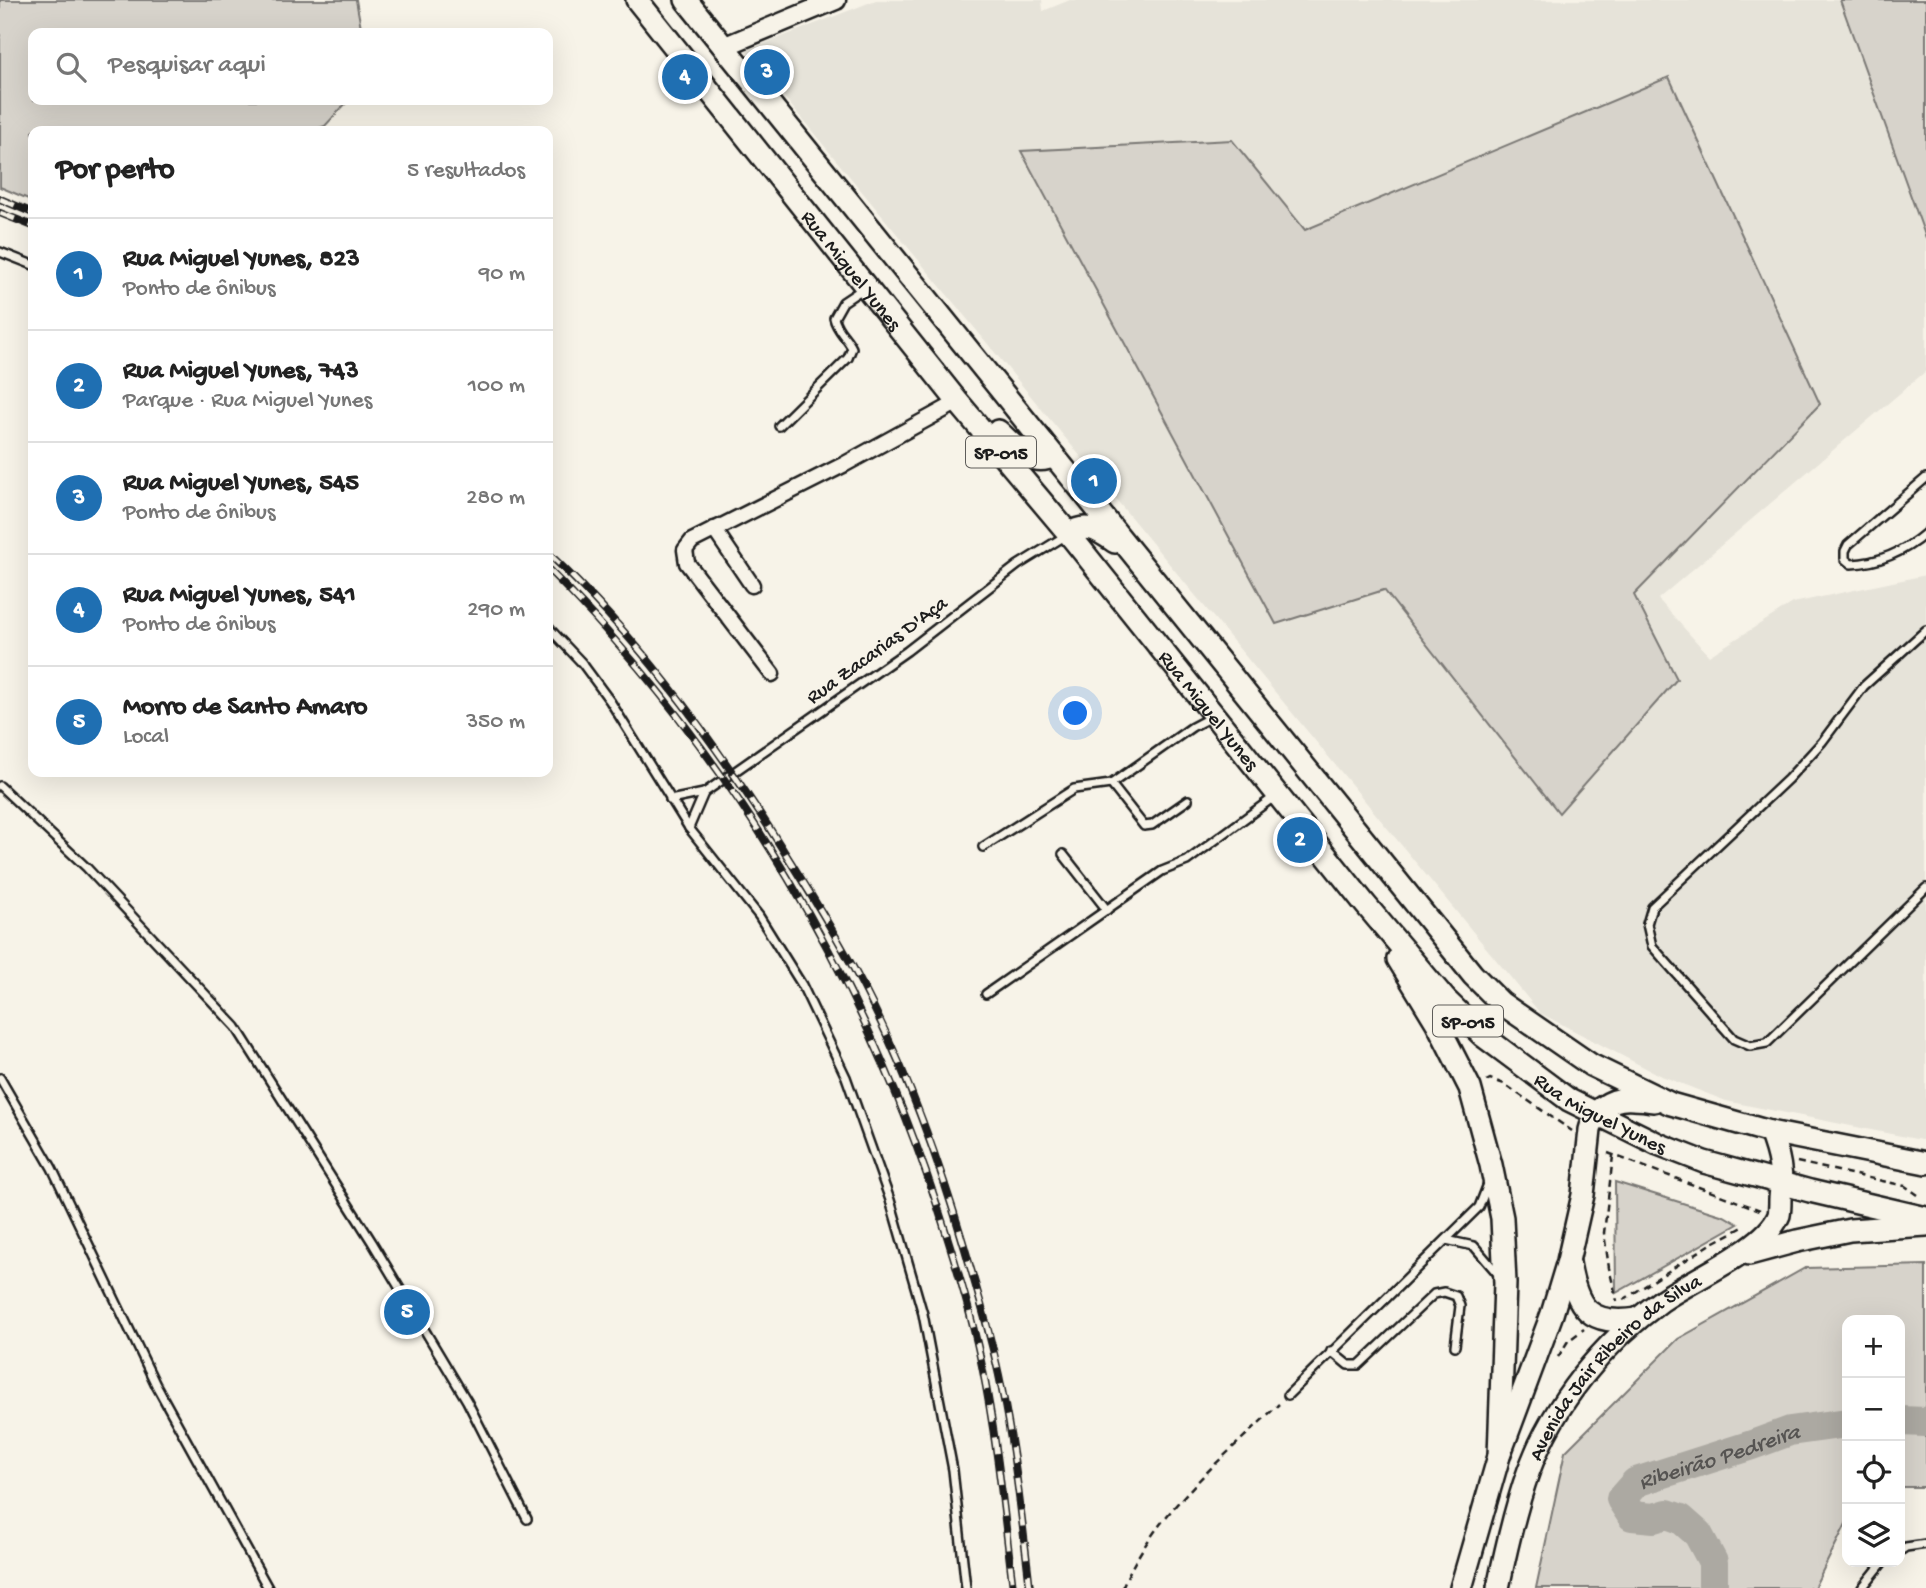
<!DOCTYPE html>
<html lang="pt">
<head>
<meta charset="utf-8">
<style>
	body { margin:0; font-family:"Gochi Hand",sans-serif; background:#f6f6f6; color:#222 }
	.controls { position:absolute; right:21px; bottom:21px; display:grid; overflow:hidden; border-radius:14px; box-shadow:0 7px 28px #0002 }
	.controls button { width:63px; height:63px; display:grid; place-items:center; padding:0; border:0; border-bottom:2px solid #e0e0e0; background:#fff; color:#222; font:35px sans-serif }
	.you { position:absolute; left:1076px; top:714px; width:24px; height:24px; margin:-18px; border:5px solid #fff; border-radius:50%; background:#1a73e8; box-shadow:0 0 0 10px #1a73e833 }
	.badge { display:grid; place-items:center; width:46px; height:46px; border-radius:50%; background:#1f6fb2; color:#fff; font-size:23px; font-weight:700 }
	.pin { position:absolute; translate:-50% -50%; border:4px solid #fff; box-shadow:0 2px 7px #0006 }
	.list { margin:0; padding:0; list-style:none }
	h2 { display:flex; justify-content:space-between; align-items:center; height:91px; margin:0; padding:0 28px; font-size:30px }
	h2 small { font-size:23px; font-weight:400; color:#767676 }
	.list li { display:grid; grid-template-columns:46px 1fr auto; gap:21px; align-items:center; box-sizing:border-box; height:112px; padding:0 28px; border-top:2px solid #e0e0e0 }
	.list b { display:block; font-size:26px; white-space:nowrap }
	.list p { margin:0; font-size:23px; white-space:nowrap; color:#767676 }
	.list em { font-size:23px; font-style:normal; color:#767676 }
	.icon { flex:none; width:38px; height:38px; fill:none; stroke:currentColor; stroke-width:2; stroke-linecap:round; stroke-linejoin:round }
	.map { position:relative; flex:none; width:1926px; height:1588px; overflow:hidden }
	.search { position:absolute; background:#fff; box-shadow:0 7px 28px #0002; left:28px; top:28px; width:525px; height:77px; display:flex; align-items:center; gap:18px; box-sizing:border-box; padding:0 24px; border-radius:14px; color:#767676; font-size:26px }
	.panel { position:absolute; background:#fff; box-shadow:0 7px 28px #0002; left:28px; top:126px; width:525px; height:651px; border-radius:14px }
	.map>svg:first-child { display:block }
	.built { fill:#e6e3d9 }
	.green { fill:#d7d3cb; stroke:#7a7874; stroke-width:2 }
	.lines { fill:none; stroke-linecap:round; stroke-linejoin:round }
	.river { stroke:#aca9a2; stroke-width:30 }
	.service-casing { stroke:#1c1c1c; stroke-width:12 }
	.minor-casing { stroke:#1c1c1c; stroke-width:19 }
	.tertiary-casing { stroke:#1c1c1c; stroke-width:23 }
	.primary-casing { stroke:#1c1c1c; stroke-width:26 }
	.path { stroke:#1c1c1c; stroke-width:2.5; stroke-dasharray:7 5; stroke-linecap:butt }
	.service { stroke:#f7f3e8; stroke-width:7 }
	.minor { stroke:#f7f3e8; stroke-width:14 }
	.tertiary { stroke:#f7f3e8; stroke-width:18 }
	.primary { stroke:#f7f3e8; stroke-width:21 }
	.rail-casing { stroke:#1c1c1c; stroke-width:8 }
	.rail { stroke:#f7f3e8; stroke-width:5; stroke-dasharray:16; stroke-linecap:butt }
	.labels { text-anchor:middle; stroke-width:6; stroke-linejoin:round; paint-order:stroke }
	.shield { fill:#f7f3e8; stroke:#5e5c59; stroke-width:2 }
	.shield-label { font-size:19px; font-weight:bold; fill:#1c1c1c }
	.street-label { font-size:21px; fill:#1c1c1c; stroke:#f7f3e8 }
	.water-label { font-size:23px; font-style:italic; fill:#565452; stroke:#f7f3e8 }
</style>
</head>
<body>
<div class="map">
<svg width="1926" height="1588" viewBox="0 0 1926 1588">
	<rect width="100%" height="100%" fill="#f7f3e8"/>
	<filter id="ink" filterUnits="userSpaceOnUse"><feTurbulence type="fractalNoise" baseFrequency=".0143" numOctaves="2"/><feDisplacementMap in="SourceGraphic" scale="14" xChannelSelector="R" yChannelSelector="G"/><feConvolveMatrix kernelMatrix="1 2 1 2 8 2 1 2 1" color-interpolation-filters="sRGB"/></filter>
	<g filter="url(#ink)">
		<polygon class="built" points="876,0 1042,0 1043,11 1070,0 1926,0 1926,371 1658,599 1709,656 1793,603 1926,575 1926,1141 1726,1101 1659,1075 1540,1013 746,51"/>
		<g class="green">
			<polygon points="0,0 356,0 362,33 33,33 33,100 349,100 325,126 311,131 33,131 33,201 0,187"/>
			<polygon points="1840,0 1926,0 1926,238"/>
			<polygon points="1669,77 1820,404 1634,595 1677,679 1559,813 1384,590 1276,624 1021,151 1232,140 1305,230"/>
			<polygon points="1615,1182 1724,1216 1738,1224 1616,1293"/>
			<polygon points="1926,1265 1926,1487 1900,1487 1900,1320 1847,1320 1847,1522 1814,1588 1536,1588 1565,1452 1678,1339 1805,1268"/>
		</g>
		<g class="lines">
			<g class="river">
				<polyline points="1900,1421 1926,1422"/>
				<path id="s1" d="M1713 1588V1562L1698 1534 1681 1519 1667 1514 1654 1518 1632 1516 1621 1499 1636 1482 1752 1445 1790 1431 1847 1423"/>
			</g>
			<g class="service-casing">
				<g id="service">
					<polyline points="0,252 33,265"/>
					<path d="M779 426 848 358 852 348C846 336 837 331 834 318L843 302 864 288"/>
					<path d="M1926 478 1848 545 1845 551V559L1851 564C1879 563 1905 551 1926 533"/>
					<polyline points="548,627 582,663 610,701 689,828 759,916 802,985 846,1077 890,1200 923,1314 953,1470 966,1588"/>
					<polyline points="1926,630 1864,686 1822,742 1788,779 1652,907 1647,924 1652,946 1734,1039 1750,1046 1767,1043 1926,888"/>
					<polyline points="1111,784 1144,826 1152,825 1188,800"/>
					<polyline points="0,786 87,868 236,1027 372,1242 467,1401 527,1519"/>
					<polyline points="670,800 704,793 907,651 1018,565 1065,536"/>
					<polyline points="689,828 704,793"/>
					<polyline points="983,847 1074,789 1111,784 1192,727 1211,717"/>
					<polyline points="1063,854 1107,910"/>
					<polyline points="986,994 1162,871 1187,861 1274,797"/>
					<polyline points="0,1078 52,1168 156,1385 268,1588"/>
					<polyline points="1446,1240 1474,1246 1498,1274"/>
					<polyline points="1331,1351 1348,1365 1359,1365 1434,1294 1444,1292 1456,1296 1460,1306 1455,1346"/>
					<polyline points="1288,1395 1479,1207 1488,1184"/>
					<polyline points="1900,1551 1906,1547 1926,1544"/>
					<polyline points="1862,1588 1883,1562"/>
				</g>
			</g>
			<g class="minor-casing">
				<g id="minor">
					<polyline points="714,529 752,585"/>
					<polyline points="772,674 687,563 685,550 692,541 845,464 958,402"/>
				</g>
			</g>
			<g class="tertiary-casing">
				<polyline id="tertiary" points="723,47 836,0"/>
			</g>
			<g class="primary-casing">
				<g id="primary">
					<path id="s2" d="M637 0 958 402 1069 534 1365 904 1445 999 1482 1035 1569 1100 1658 1144 1704 1162 1810 1191 1926 1218"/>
					<polyline points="686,0 1473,975 1501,1003 1591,1065 1671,1104 1770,1132 1926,1163"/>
					<path d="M998 431C1014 445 1030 468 1054 456"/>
					<path d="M1069 534C1087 521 1100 532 1115 542"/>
					<polyline points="1398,959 1437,1023 1470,1088 1491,1165 1502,1218 1505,1283 1499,1456"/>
					<path d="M1595 1113C1615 1095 1629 1098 1654 1101"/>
					<polyline points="1749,1254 1797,1241 1850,1230 1926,1225"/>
					<path d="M1569 1263C1577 1309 1589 1326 1638 1319"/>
					<polyline points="1461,1588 1499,1456 1552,1314 1568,1261 1583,1195 1590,1130 1595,1113"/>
					<path id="s3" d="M1498 1588C1506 1549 1515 1508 1529 1470 1554 1403 1603 1343 1661 1301 1690 1280 1767 1248 1779 1215 1780 1210 1780 1203 1780 1199 1783 1174 1779 1155 1770 1132"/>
				</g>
			</g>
			<g class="path">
				<polyline points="1486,1081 1490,1079 1504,1084 1572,1131"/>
				<polyline points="1608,1153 1760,1210"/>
				<polyline points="1613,1156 1604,1233 1609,1268 1617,1301"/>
				<polyline points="1797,1162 1905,1186 1918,1195"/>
				<polyline points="1623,1300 1711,1244 1743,1227"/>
				<polyline points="1558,1357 1568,1341 1584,1329"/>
				<path d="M1122 1588C1154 1513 1222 1459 1279 1404"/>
			</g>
			<use href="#service" class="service"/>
			<use href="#minor" class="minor"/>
			<use href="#tertiary" class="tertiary"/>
			<use href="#primary" class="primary"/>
			<g class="rail-casing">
				<g id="rail">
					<polyline points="0,199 33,213"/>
					<polyline points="0,213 33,226"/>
					<path d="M548 553C634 634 704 727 768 826 794 867 820 908 844 951 897 1044 935 1147 965 1249 978 1294 992 1339 1001 1385 1015 1452 1022 1520 1030 1588"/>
					<path d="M548 569C732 753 869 984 946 1233 960 1277 973 1321 982 1366 997 1439 1004 1514 1013 1588"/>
				</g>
			</g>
			<use href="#rail" class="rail"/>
		</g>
	</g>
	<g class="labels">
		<g class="shield">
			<rect x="966" y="436.5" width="70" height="31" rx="5"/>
			<rect x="1433" y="1005.5" width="70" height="31" rx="5"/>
		</g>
		<g class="shield-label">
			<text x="1001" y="459">SP-015</text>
			<text x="1468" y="1028">SP-015</text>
		</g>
		<g class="street-label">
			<text dy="7" stroke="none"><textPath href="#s2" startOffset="345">Rua Miguel Yunes</textPath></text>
			<text transform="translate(876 649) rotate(-36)" y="7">Rua Zacarias D'Aça</text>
			<text dy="7" stroke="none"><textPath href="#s2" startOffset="912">Rua Miguel Yunes</textPath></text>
			<text dy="7" stroke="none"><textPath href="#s2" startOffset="1479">Rua Miguel Yunes</textPath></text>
			<text dy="7" stroke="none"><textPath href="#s3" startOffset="259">Avenida Jair Ribeiro da Silva</textPath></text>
		</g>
		<g class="water-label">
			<text dy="8" stroke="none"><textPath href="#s1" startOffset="261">Ribeirão Pedreira</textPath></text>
		</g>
	</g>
</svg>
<div class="controls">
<button>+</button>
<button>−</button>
<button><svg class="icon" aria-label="locate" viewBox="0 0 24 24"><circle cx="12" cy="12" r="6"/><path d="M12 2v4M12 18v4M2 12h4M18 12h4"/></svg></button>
<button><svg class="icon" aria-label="layers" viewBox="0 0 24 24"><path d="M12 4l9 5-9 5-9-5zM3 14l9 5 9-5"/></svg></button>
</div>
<div class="you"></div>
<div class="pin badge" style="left:1094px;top:481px">1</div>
<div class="pin badge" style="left:1300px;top:840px">2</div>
<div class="pin badge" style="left:767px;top:72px">3</div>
<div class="pin badge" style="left:685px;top:77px">4</div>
<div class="pin badge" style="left:407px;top:1312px">5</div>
<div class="search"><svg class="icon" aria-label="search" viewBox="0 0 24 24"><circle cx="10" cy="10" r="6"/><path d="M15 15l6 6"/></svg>Pesquisar aqui</div>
<section class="panel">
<h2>Por perto<small>5 resultados</small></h2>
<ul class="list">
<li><span class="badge">1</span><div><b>Rua Miguel Yunes, 823</b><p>Ponto de ônibus</p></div><em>90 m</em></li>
<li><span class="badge">2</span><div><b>Rua Miguel Yunes, 743</b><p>Parque · Rua Miguel Yunes</p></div><em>100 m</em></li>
<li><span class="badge">3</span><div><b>Rua Miguel Yunes, 545</b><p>Ponto de ônibus</p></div><em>280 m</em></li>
<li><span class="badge">4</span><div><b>Rua Miguel Yunes, 541</b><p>Ponto de ônibus</p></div><em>290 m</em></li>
<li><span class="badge">5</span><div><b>Morro de Santo Amaro</b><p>Local</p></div><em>350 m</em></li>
</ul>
</section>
</div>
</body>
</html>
